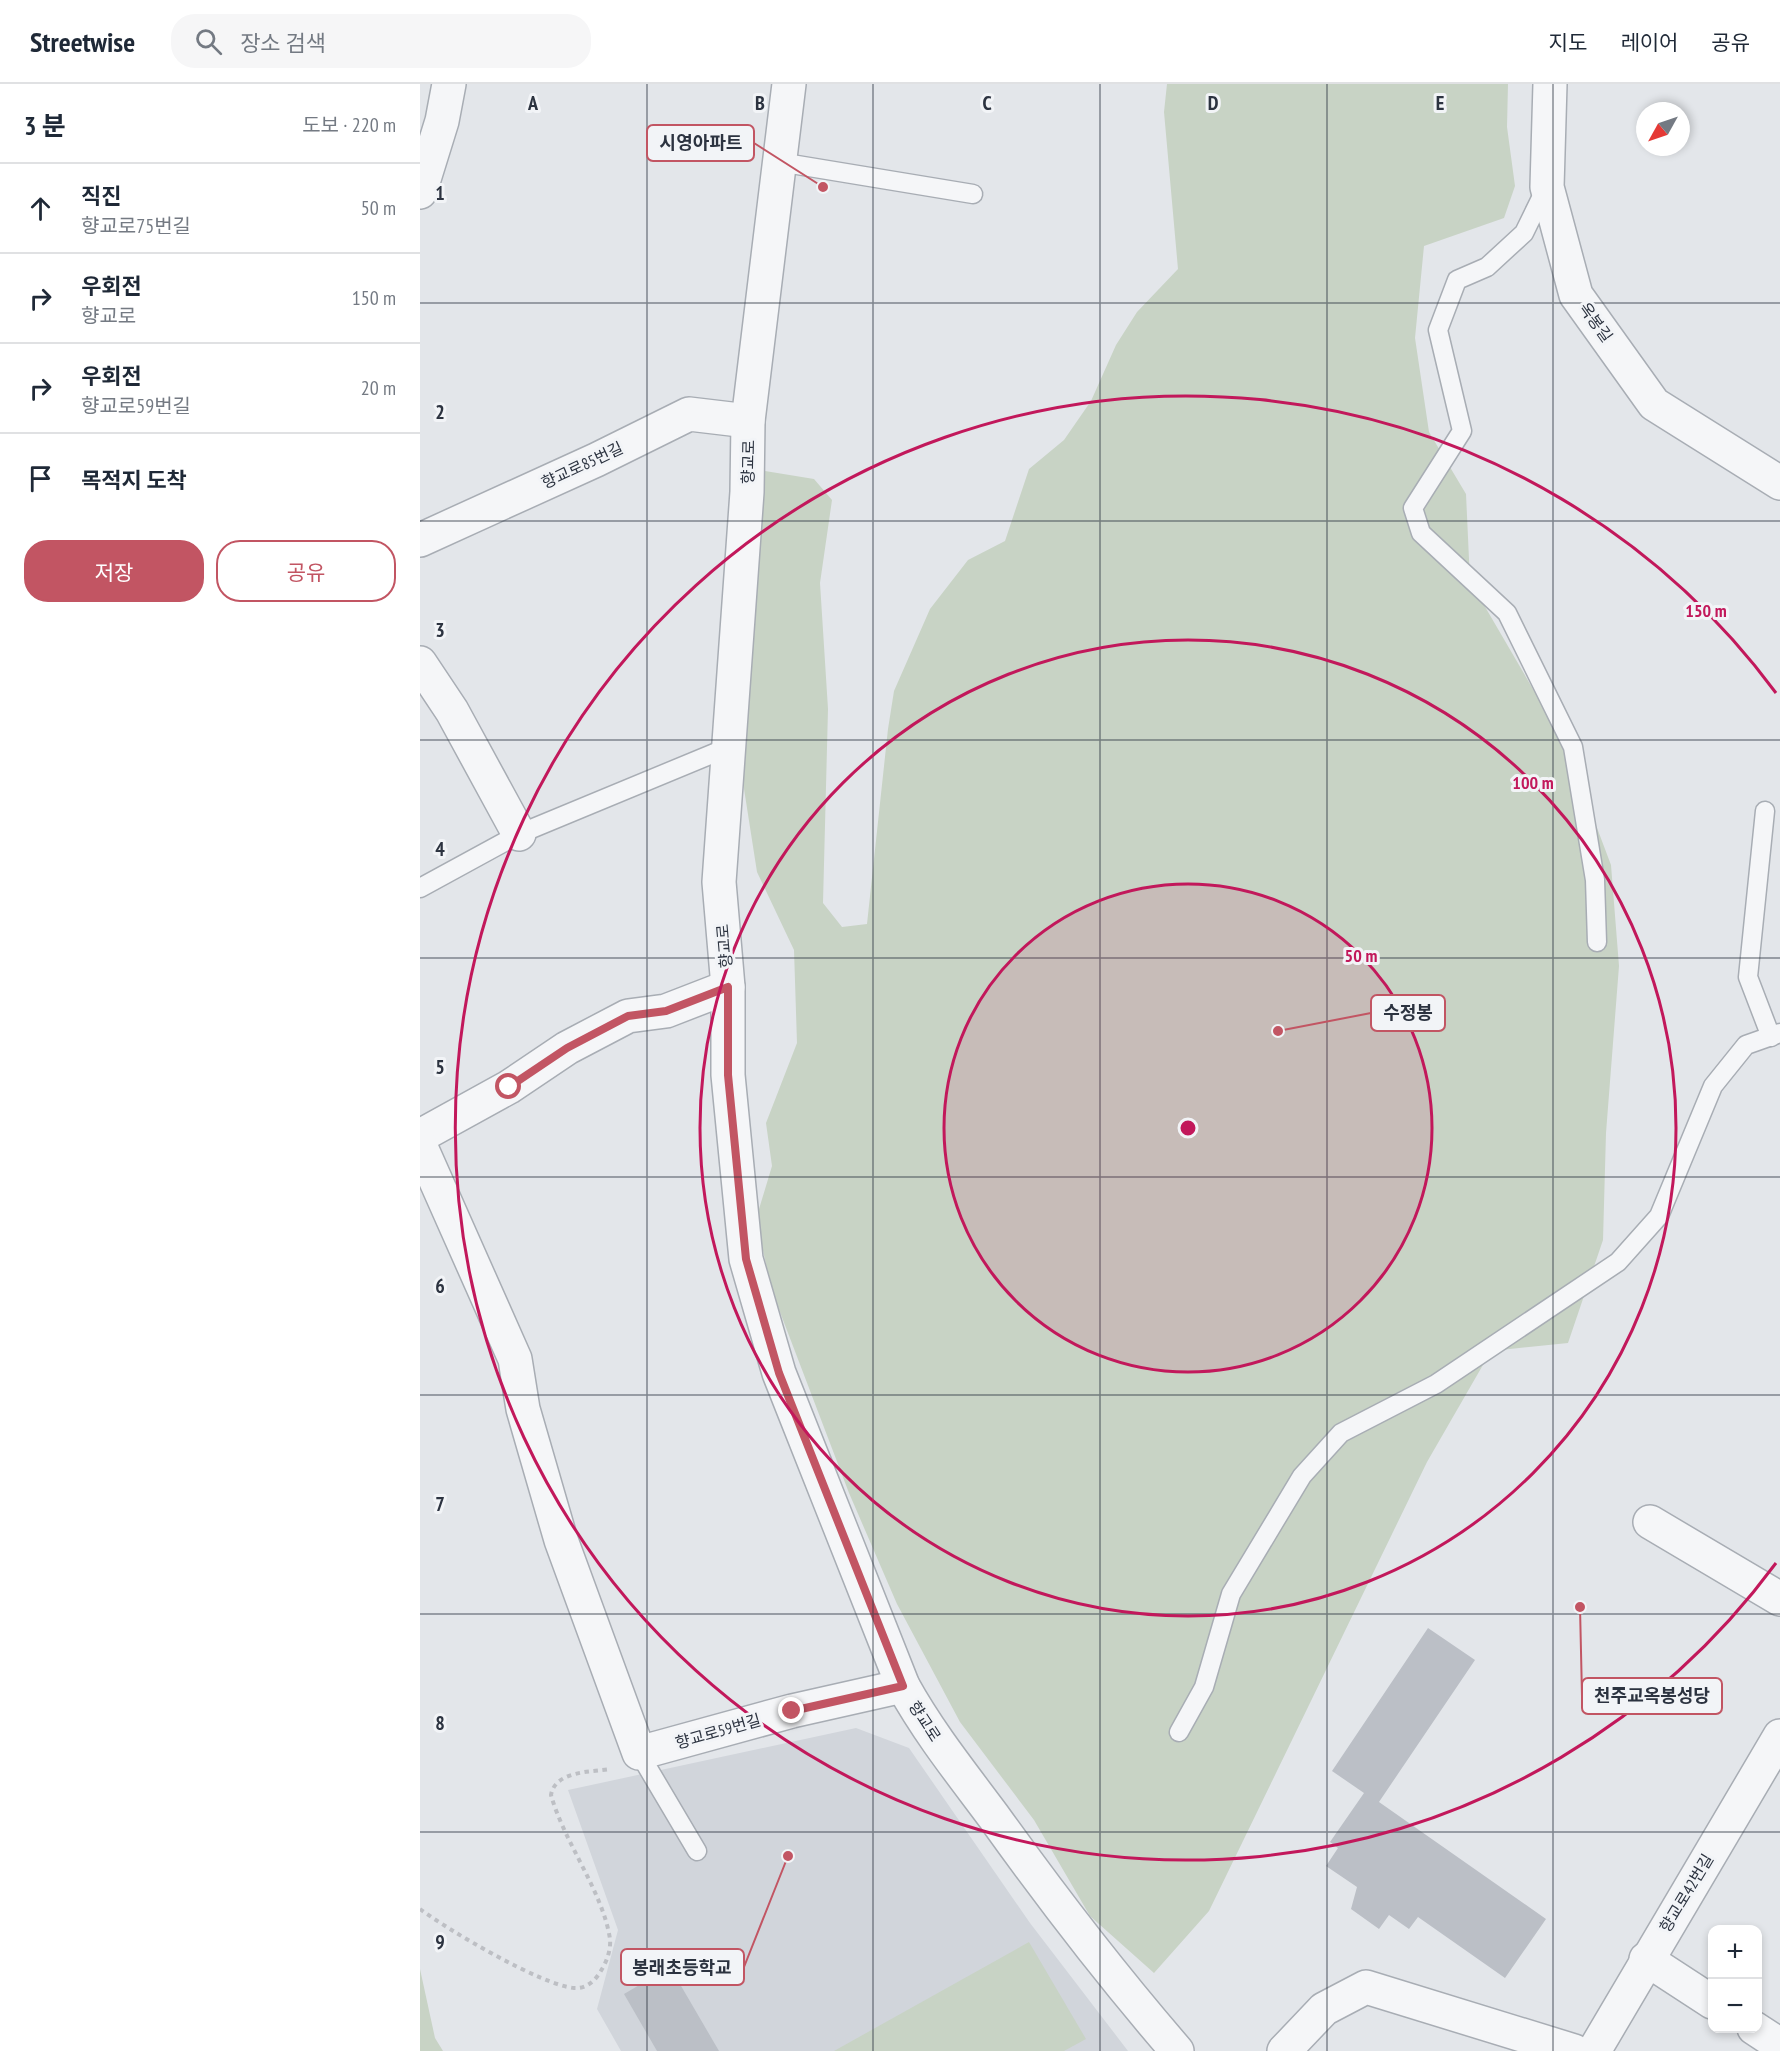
<!DOCTYPE html>
<html lang="ko">
<head>
<meta charset="utf-8">
<style>
	body { margin:0; font-family:"PT Sans Narrow","Noto Sans KR",sans-serif; background:#f6f6f7; color:#1f2937 }
	.controls { position:absolute; right:18px; bottom:18px; display:grid; overflow:hidden; border-radius:12px; box-shadow:0 3px 9px #0003 }
	.controls button { width:54px; height:54px; display:grid; place-items:center; padding:0; border:0; border-bottom:2px solid #e0e1e3; background:#fff; color:#1f2937; font:30px sans-serif }
	.compass { position:absolute; left:1216px; top:18px; width:54px; height:54px; border-radius:50%; background:#fff; box-shadow:0 3px 9px #0003; rotate:230deg }
	.stop { position:absolute; width:18px; height:18px; margin:-14px; border:4px solid #c25563; border-radius:50%; background:#fff }
	.stop.end { background:#c25563; border-color:#fff; box-shadow:0 2px 6px #0008 }
	.list { margin:0; padding:0; list-style:none }
	h2 { display:flex; justify-content:space-between; align-items:center; height:78px; margin:0; padding:0 24px; font-size:26px }
	h2 small { font-size:20px; font-weight:400; color:#747a83 }
	.list li { display:grid; grid-template-columns:39px 1fr auto; gap:18px; align-items:center; box-sizing:border-box; height:90px; padding:0 24px; border-top:2px solid #e0e1e3 }
	.list b { display:block; font-size:22px; white-space:nowrap }
	.list p { margin:0; font-size:20px; white-space:nowrap; color:#747a83 }
	.list em { font-size:20px; font-style:normal; color:#747a83 }
	.actions { display:flex; gap:12px; padding:18px 24px }
	.actions a { flex:1; padding:14px 0; border:2px solid #c25563; border-radius:24px; text-align:center; font-size:21px; color:#c25563 }
	.actions .main { background:#c25563; color:#fff }
	.icon { flex:none; width:33px; height:33px; fill:none; stroke:currentColor; stroke-width:2; stroke-linecap:round; stroke-linejoin:round }
	.map { position:relative; flex:none; width:1360px; height:1967px; overflow:hidden }
	header { display:flex; align-items:center; gap:36px; box-sizing:border-box; height:84px; padding:0 30px; background:#fff; border-bottom:2px solid #e0e1e3 }
	header strong { font-size:28px }
	nav { display:flex; gap:33px; margin-inline-start:auto; font-size:21px }
	.search { width:420px; height:54px; background:#f6f6f7; display:flex; align-items:center; gap:15px; box-sizing:border-box; padding:0 21px; border-radius:24px; color:#747a83; font-size:22px }
	main { display:flex }
	aside { flex:1; background:#fff }
	.map>svg:first-child { display:block }
	.built { fill:#d1d5db }
	.green { fill:#c8d3c5 }
	.building { fill:#bbbfc6 }
	.lines { fill:none; stroke-linecap:round; stroke-linejoin:round }
	.service-casing { stroke:#a8adb4; stroke-width:21 }
	.minor-casing { stroke:#a8adb4; stroke-width:36 }
	.tertiary-casing { stroke:#a8adb4; stroke-width:36 }
	.path { stroke:#bdbfc4; stroke-width:4; stroke-dasharray:4.5 4.5; stroke-linecap:butt }
	.service { stroke:#f5f6f8; stroke-width:18 }
	.minor { stroke:#f5f6f8; stroke-width:33 }
	.tertiary { stroke:#f5f6f8; stroke-width:33 }
	.route { stroke:#c25563; stroke-width:8 }
	.grid { fill:none; stroke:#2c3340; stroke-width:1.5; stroke-opacity:0.55 }
	.ring { fill:none; stroke:#c2185b; stroke-width:3 }
	.labels { text-anchor:middle; stroke-width:6; stroke-linejoin:round; paint-order:stroke }
	.street-label { font-size:16px; fill:#2c3340; stroke:#f2f4f7 }
	.grid-label { font-size:20px; text-anchor:middle; font-weight:bold; fill:#2c3340; stroke:#f2f4f7; stroke-width:6; stroke-linejoin:round; paint-order:stroke }
	.centre { fill:#c2185b; stroke:#f2f4f7; stroke-width:3 }
	.ring-label { font-size:18px; text-anchor:middle; font-weight:bold; fill:#c2185b; stroke:#f2f4f7; stroke-width:6; stroke-linejoin:round; paint-order:stroke }
	.leader { fill:none; stroke:#c25563; stroke-width:2 }
	.callout-dot { fill:#c25563; stroke:#f2f4f7; stroke-width:2 }
	.callout { fill:#f2f4f7; stroke:#c25563; stroke-width:2 }
	.callout-label { font-size:18px; text-anchor:middle; font-weight:bold; fill:#2c3340 }
</style>
</head>
<body>
<header>
<strong>Streetwise</strong>
<div class="search"><svg class="icon" aria-label="search" viewBox="0 0 24 24"><circle cx="10" cy="10" r="6"/><path d="M15 15l6 6"/></svg>장소 검색</div>
<nav><a>지도</a><a>레이어</a><a>공유</a></nav>
</header>
<main>
<aside>
<h2>3 분<small>도보 · 220 m</small></h2>
<ul class="list">
<li><svg class="icon" aria-label="ahead" viewBox="0 0 24 24"><path d="M12 20V5M6 11l6-6 6 6"/></svg><div><b>직진</b><p>향교로75번길</p></div><em>50 m</em></li>
<li><svg class="icon" aria-label="right" viewBox="0 0 24 24"><path d="M7 20v-9h11M14 6l5 5-5 5"/></svg><div><b>우회전</b><p>향교로</p></div><em>150 m</em></li>
<li><svg class="icon" aria-label="right" viewBox="0 0 24 24"><path d="M7 20v-9h11M14 6l5 5-5 5"/></svg><div><b>우회전</b><p>향교로59번길</p></div><em>20 m</em></li>
<li><svg class="icon" aria-label="arrive" viewBox="0 0 24 24"><path d="M6 21V4h12l-3 4 3 4H6"/></svg><div><b>목적지 도착</b></div></li>
</ul>
<div class="actions"><a class="main">저장</a><a>공유</a></div>
</aside>
<div class="map">
<svg width="1360" height="1967" viewBox="0 0 1360 1967">
	<rect width="100%" height="100%" fill="#e3e6ea"/>
	<polygon class="built" points="436,1644 489,1664 610,1839 708,1967 201,1967 177,1925 198,1846 148,1706"/>
	<g class="green">
		<polygon points="747,0 1088,0 1087,43 1095,102 1084,134 1004,162 995,254 1009,348 1046,410 1050,497 1117,612 1162,704 1191,781 1199,882 1186,1049 1183,1156 1148,1259 1071,1267 1007,1378 789,1827 734,1889 670,1832 614,1736 540,1638 477,1520 429,1409 352,1207 336,1135 352,1082 346,1039 377,959 374,866 337,788 322,692 312,411 345,387 394,395 412,416 400,499 408,625 403,819 422,843 447,840 468,645 474,607 510,525 548,476 585,457 609,385 644,356 671,317 696,261 717,228 758,185 744,28"/>
		<polygon points="609,1858 666,1955 644,1967 414,1967"/>
		<polygon points="0,1885 15,1954 23,1967 0,1967"/>
	</g>
	<g class="building">
		<polygon points="1008,1544 1055,1576 959,1718 1126,1835 1085,1894 998,1833 989,1845 969,1831 959,1845 931,1825 937,1803 906,1782 918,1764 910,1758 944,1709 912,1687"/>
		<polygon points="250,1883 299,1967 237,1967 204,1910"/>
	</g>
	<g class="lines">
		<g class="service-casing">
			<g id="service">
				<polyline points="359,78 553,110"/>
				<polyline points="1126,104 1104,149 1067,183 1037,196 1018,246 1042,347 993,424 1001,449 1087,529 1153,663 1175,796 1177,858"/>
				<polyline points="1345,727 1328,893 1351,953"/>
				<polyline points="0,804 99,750 309,663"/>
				<polyline points="759,1648 784,1603 811,1510 882,1392 921,1349 1016,1300 1198,1178 1239,1132 1293,1002 1326,961 1360,949"/>
				<polyline points="219,1669 277,1767"/>
			</g>
		</g>
		<g class="minor-casing">
			<g id="minor">
				<polyline points="0,108 22,37 29,0"/>
				<polyline points="0,456 176,376 269,330 328,337"/>
				<polyline points="0,579 32,627 99,750"/>
				<polyline points="0,1052 89,1003 147,964 208,932 246,927 308,903"/>
				<polyline points="0,1061 95,1275 103,1325 141,1456 219,1669 372,1627 483,1602"/>
				<polyline points="1230,1438 1360,1515"/>
				<polyline points="1226,1875 1292,1918"/>
				<polyline points="1334,1944 1360,1961"/>
				<polyline points="864,1967 904,1925 946,1903 1154,1967"/>
			</g>
		</g>
		<g class="tertiary-casing">
			<g id="tertiary">
				<path d="M369 0 328 337 327 408 299 798 308 903V991L326 1175 359 1289 483 1602C509 1649 542 1690 574 1733 632 1814 692 1892 757 1967"/>
				<polyline points="1130,0 1127,103 1156,211 1234,320 1360,399"/>
				<polyline points="1174,1967 1360,1652"/>
			</g>
		</g>
		<path class="path" d="M0 1825C28 1846 121 1901 154 1904 167 1905 176 1896 182 1885 187 1877 191 1865 190 1855 183 1808 144 1758 131 1711 135 1687 170 1688 190 1685"/>
		<use href="#service" class="service"/>
		<use href="#minor" class="minor"/>
		<use href="#tertiary" class="tertiary"/>
	</g>
	<g class="lines">
		<polyline class="route" points="89,1003 147,964 208,932 246,927 308,903 308,991 326,1175 359,1289 483,1602 372,1627"/>
	</g>
	<path class="grid" d="M227 0V1967M453 0V1967M680 0V1967M907 0V1967M1133 0V1967M0 219H1360M0 437H1360M0 656H1360M0 874H1360M0 1093H1360M0 1311H1360M0 1530H1360M0 1748H1360"/>
	<circle cx="768" cy="1044" r="244" fill="#c2185b" fill-opacity=".12"/>
	<g class="ring">
		<circle cx="768" cy="1044" r="244"/>
		<circle cx="768" cy="1044" r="488"/>
		<path d="M1356 1479A732 732 0 1 1 1356 609"/>
	</g>
	<g class="labels">
		<g class="street-label">
			<text transform="translate(1176 238) rotate(54)" y="6">옥봉길</text>
			<text transform="translate(328 378) rotate(-89)" y="6">향교로</text>
			<text transform="translate(162 381) rotate(-25)" y="6">향교로85번길</text>
			<text transform="translate(304 862) rotate(-95)" y="6">향교로</text>
			<text transform="translate(505 1637) rotate(57)" y="6">향교로</text>
			<text transform="translate(298 1647) rotate(-16)" y="6">향교로59번길</text>
			<text transform="translate(1266 1809) rotate(-59)" y="6">향교로42번길</text>
		</g>
	</g>
	<g class="grid-label">
		<text x="113" y="26">A</text>
		<text x="340" y="26">B</text>
		<text x="567" y="26">C</text>
		<text x="793" y="26">D</text>
		<text x="1020" y="26">E</text>
		<text x="20" y="116">1</text>
		<text x="20" y="335">2</text>
		<text x="20" y="553">3</text>
		<text x="20" y="772">4</text>
		<text x="20" y="990">5</text>
		<text x="20" y="1209">6</text>
		<text x="20" y="1427">7</text>
		<text x="20" y="1646">8</text>
		<text x="20" y="1865">9</text>
	</g>
	<circle cx="768" cy="1044" r="9" class="centre"/>
	<g class="ring-label">
		<text x="1286" y="533">150 m</text>
		<text x="1113" y="705">100 m</text>
		<text x="941" y="878">50 m</text>
	</g>
	<path class="leader" d="M403 103L334 59M858 947L951 929M1160 1523L1162 1612M368 1772L324 1883"/>
	<g class="callout-dot">
		<circle cx="403" cy="103" r="6"/>
		<circle cx="858" cy="947" r="6"/>
		<circle cx="1160" cy="1523" r="6"/>
		<circle cx="368" cy="1772" r="6"/>
	</g>
	<g class="callout">
		<rect x="227" y="41" width="107" height="36" rx="6"/>
		<rect x="951" y="911" width="74" height="36" rx="6"/>
		<rect x="1162" y="1594" width="140" height="36" rx="6"/>
		<rect x="201" y="1865" width="123" height="36" rx="6"/>
	</g>
	<g class="callout-label">
		<text x="281" y="65">시영아파트</text>
		<text x="988" y="935">수정봉</text>
		<text x="1232" y="1618">천주교옥봉성당</text>
		<text x="262" y="1890">봉래초등학교</text>
	</g>
</svg>
<div class="controls">
<button>+</button>
<button>−</button>
</div>
<svg class="compass" viewBox="-18 -18 36 36"><path d="M0-13l5 13h-10z" fill="#e53935"/><path d="M0 13l5-13h-10z" fill="#747a83"/></svg>
<div class="stop" style="left:89px;top:1003px"></div>
<div class="stop end" style="left:372px;top:1627px"></div>
</div>
</main>
</body>
</html>
